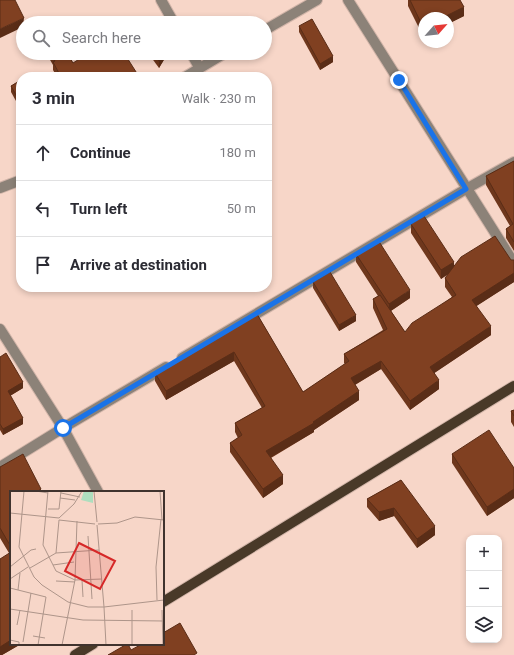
<!DOCTYPE html>
<html lang="en">
<head>
<meta charset="utf-8">
<style>
	body { margin:0; font-family:Roboto,sans-serif; background:#f2f2f3; color:#2b2b33 }
	.controls { position:absolute; right:12px; bottom:12px; display:grid; overflow:hidden; border-radius:8px; box-shadow:0 2px 6px #0003 }
	.controls button { width:36px; height:36px; display:grid; place-items:center; padding:0; border:0; border-bottom:1px solid #e1e1e2; background:#fff; color:#2b2b33; font:20px sans-serif }
	.compass { position:absolute; left:418px; top:12px; width:36px; height:36px; border-radius:50%; background:#fff; box-shadow:0 2px 6px #0003; rotate:63deg }
	.stop { position:absolute; width:12px; height:12px; margin:-9px; border:3px solid #1a73e8; border-radius:50%; background:#fff }
	.stop.end { background:#1a73e8; border-color:#fff; box-shadow:0 1px 4px #0008 }
	.list { margin:0; padding:0; list-style:none }
	h2 { display:flex; justify-content:space-between; align-items:center; height:52px; margin:0; padding:0 16px; font-size:17px }
	h2 small { font-size:13px; font-weight:400; color:#7c7c81 }
	.list li { display:grid; grid-template-columns:26px 1fr auto; gap:12px; align-items:center; box-sizing:border-box; height:56px; padding:0 16px; border-top:1px solid #e1e1e2 }
	.list b { display:block; font-size:15px; white-space:nowrap }
	.list em { font-size:13px; font-style:normal; color:#7c7c81 }
	.icon { flex:none; width:22px; height:22px; fill:none; stroke:currentColor; stroke-width:2; stroke-linecap:round; stroke-linejoin:round }
	.map { position:relative; flex:none; width:514px; height:655px; overflow:hidden }
	.search { position:absolute; background:#fff; box-shadow:0 2px 6px #0003; left:16px; top:16px; width:256px; height:44px; display:flex; align-items:center; gap:10px; box-sizing:border-box; padding:0 14px; border-radius:22px; color:#7c7c81; font-size:15px }
	.panel { position:absolute; background:#fff; box-shadow:0 2px 6px #0003; left:16px; top:72px; width:256px; height:220px; border-radius:16px }
	.map>svg:first-child { display:block }
	.lines { fill:none; stroke-linecap:round; stroke-linejoin:round }
	.minor-casing { stroke:#d2b5a9; stroke-width:12 }
	.major-casing { stroke:#d2b5a9; stroke-width:12 }
	.minor { stroke:#8c8278; stroke-width:10 }
	.major { stroke:#493928; stroke-width:10 }
	.wall { fill:#6e371c }
	.shaded-wall { fill:#5a2d17 }
	.building { fill:#804021; stroke:#5a2d17 }
	.route { stroke:#1a73e8; stroke-width:5 }
	.inset-road { fill:none; stroke:#ae958a; stroke-width:1 }
	.view { fill:#d62828; fill-opacity:0.15; stroke:#d62828; stroke-width:2 }
	.inset-edge { fill:none; stroke:#40332e; stroke-width:2 }
</style>
</head>
<body>
<div class="map">
<svg width="514" height="655" viewBox="0 0 514 655">
	<rect width="100%" height="100%" fill="#f7d6c8"/>
	<g class="lines">
		<g class="minor-casing">
			<g id="minor">
				<polyline points="161,0 174,23"/>
				<polyline points="348,0 514,263"/>
				<polyline points="265,30 317,0"/>
				<polyline points="191,53 199,67"/>
				<polyline points="185,77 225,53"/>
				<polyline points="0,188 21,180"/>
				<polyline points="0,329 63,428 98,492"/>
				<polyline points="182,358 466,189 514,162"/>
				<polyline points="0,467 63,428 166,367"/>
			</g>
		</g>
		<g class="major-casing">
			<g id="major">
				<polyline points="163,602 514,386"/>
				<polyline points="75,655 93,644"/>
			</g>
		</g>
		<use href="#minor" class="minor"/>
		<use href="#major" class="major"/>
	</g>
	<g class="wall">
		<polygon points="408,0 460,0 464,16 423,36 408,6"/>
		<polygon points="299,26 333,62 320,70 299,32"/>
		<polygon points="46,53 67,53 73,63 138,77 57,77 53,70 53,65"/>
		<polygon points="148,53 168,53 159,68"/>
		<polygon points="21,80 21,110 11,92 11,86"/>
		<polygon points="514,161 514,251 506,238 506,229 510,226 486,185 486,176"/>
		<polygon points="411,224 454,267 511,260 514,260 514,282 476,306 491,335 434,373 439,389 410,410 381,369 355,385 359,400 314,430 314,432 271,458 283,484 263,498 230,452 230,443 238,438 235,432 235,423 262,408 234,361 166,400 155,381 155,373 257,314 303,392 345,364 344,363 344,354 383,330 373,308 373,299 378,296 356,262 356,254 410,298 391,311 405,332 452,297 445,287 445,278 448,274 441,279 411,233"/>
		<polygon points="313,282 356,321 339,331 313,288"/>
		<polygon points="0,357 23,388 10,396 23,424 3,435 0,430"/>
		<polygon points="514,410 514,427 511,422 511,411"/>
		<polygon points="452,454 514,468 514,498 487,516 452,463"/>
		<polygon points="0,467 41,492 11,492 11,644 21,644 2,655 0,655 9,553 0,538"/>
		<polygon points="401,480 435,535 417,548 394,516 379,521 367,507 367,499"/>
	</g>
	<g class="shaded-wall">
		<polygon points="464,7 464,16 448,24 448,18 442,18"/>
		<polygon points="24,18 23,27 0,38 0,29"/>
		<polygon points="423,27 424,27 424,35 423,36"/>
		<polygon points="164,53 168,53 159,68 159,61"/>
		<polygon points="333,56 333,62 320,70 320,64"/>
		<polygon points="454,262 454,270 441,279 441,270"/>
		<polygon points="514,273 514,282 472,309 472,300"/>
		<polygon points="410,290 410,298 389,312 389,304"/>
		<polygon points="356,315 356,321 339,331 339,325"/>
		<polygon points="491,326 491,335 430,376 430,367"/>
		<polygon points="234,352 234,361 166,400 166,391"/>
		<polygon points="381,361 381,369 351,387 351,378"/>
		<polygon points="439,380 439,389 410,410 410,401"/>
		<polygon points="23,382 23,388 8,397 8,391"/>
		<polygon points="359,391 359,400 314,430 314,432 266,460 266,451 313,422"/>
		<polygon points="23,418 23,424 3,435 3,429"/>
		<polygon points="283,475 283,484 263,498 263,489"/>
		<polygon points="41,489 41,492 36,492"/>
		<polygon points="514,489 514,498 487,516 487,507"/>
		<polygon points="394,508 394,516 379,521 379,512"/>
		<polygon points="435,526 435,535 417,548 417,539"/>
		<polygon points="11,640 11,644 21,644 2,655 0,655 0,647"/>
	</g>
	<g class="building">
		<polygon points="0,0 15,0 24,18 0,29"/>
		<polygon points="410,0 460,0 464,7 442,18 424,18 424,27 423,27"/>
		<polygon points="312,19 333,56 320,64 299,26"/>
		<polygon points="50,53 67,53 73,63 89,53 124,53 138,75 135,77 61,77 53,62 55,61"/>
		<polygon points="153,53 164,53 159,61"/>
		<polygon points="21,80 21,104 11,86"/>
		<polygon points="514,161 514,242 506,229 513,224 486,176"/>
		<polygon points="424,216 454,262 441,270 411,224"/>
		<polygon points="495,236 511,260 514,260 514,273 472,300 491,326 430,367 439,380 410,401 381,361 351,378 359,391 313,422 314,423 266,451 283,475 263,489 230,443 242,435 235,423 265,406 234,352 166,391 155,373 257,314 303,392 349,361 344,354 387,329 373,299 380,295 405,332 412,323 456,295 445,278 461,257"/>
		<polygon points="378,240 410,290 389,304 356,254"/>
		<polygon points="330,272 356,315 339,325 313,282"/>
		<polygon points="6,353 23,382 8,391 23,418 3,429 0,424 0,357"/>
		<polygon points="514,410 514,416 511,411"/>
		<polygon points="489,430 514,468 514,489 487,507 452,454"/>
		<polygon points="23,454 41,489 36,492 11,492 11,547 0,528 0,467"/>
		<polygon points="401,480 435,526 417,539 394,508 379,512 367,499"/>
		<polygon points="11,552 11,640 0,647 0,559"/>
		<polygon points="180,623 197,653 194,655 108,655 127,644 128,644 131,650 142,644 163,644 163,633"/>
	</g>
	<g class="lines">
		<polyline class="route" points="63,428 466,189 399,80"/>
	</g>
	<g transform="translate(10 491)">
		<rect width="154" height="154" fill="#f7d6c8"/>
		<path d="M74 0H83V12L71 9Z" fill="#aedebe"/>
		<path class="inset-road" d="M14 0 9 56 24 86 32 94 58 111 78 116H94M26 0 38 2M38 0 33 54 46 80 65 89 92 88M84 0 87 31M150 0 152 29M51 2 70 6M50 7 65 9M38 18H49L51 0M0 22 49 27 64 13 72 0M49 29 85 33M88 33 107 32 125 26 154 29M87 34 94 116 154 109M78 45 82 108M46 62 89 59M43 74 64 71M0 76 21 59 26 58M20 77 46 62 49 29M0 88 18 76M72 89 73 106M46 90 65 91M0 97 36 106 28 154M8 99 10 82M147 109 146 76 151 28M94 116 96 154M0 118 73 129 154 130M122 119V154M152 119 153 154M7 134 10 119M23 145 35 147M0 149 9 151V154M13 151 21 102M52 154 65 89 67 30"/>
		<path class="view" d="M69 52 105 70 90 98 55 80Z"/>
		<rect width="154" height="154" class="inset-edge"/>
	</g>
</svg>
<div class="controls">
<button>+</button>
<button>−</button>
<button><svg class="icon" aria-label="layers" viewBox="0 0 24 24"><path d="M12 4l9 5-9 5-9-5zM3 14l9 5 9-5"/></svg></button>
</div>
<svg class="compass" viewBox="-18 -18 36 36"><path d="M0-13l5 13h-10z" fill="#e53935"/><path d="M0 13l5-13h-10z" fill="#7c7c81"/></svg>
<div class="stop" style="left:63px;top:428px"></div>
<div class="stop end" style="left:399px;top:80px"></div>
<div class="search"><svg class="icon" aria-label="search" viewBox="0 0 24 24"><circle cx="10" cy="10" r="6"/><path d="M15 15l6 6"/></svg>Search here</div>
<section class="panel">
<h2>3 min<small>Walk · 230 m</small></h2>
<ul class="list">
<li><svg class="icon" aria-label="ahead" viewBox="0 0 24 24"><path d="M12 20V5M6 11l6-6 6 6"/></svg><div><b>Continue</b></div><em>180 m</em></li>
<li><svg class="icon" aria-label="left" viewBox="0 0 24 24"><path d="M17 20v-9H6M10 6l-5 5 5 5"/></svg><div><b>Turn left</b></div><em>50 m</em></li>
<li><svg class="icon" aria-label="arrive" viewBox="0 0 24 24"><path d="M6 21V4h12l-3 4 3 4H6"/></svg><div><b>Arrive at destination</b></div></li>
</ul>
</section>
</div>
</body>
</html>
